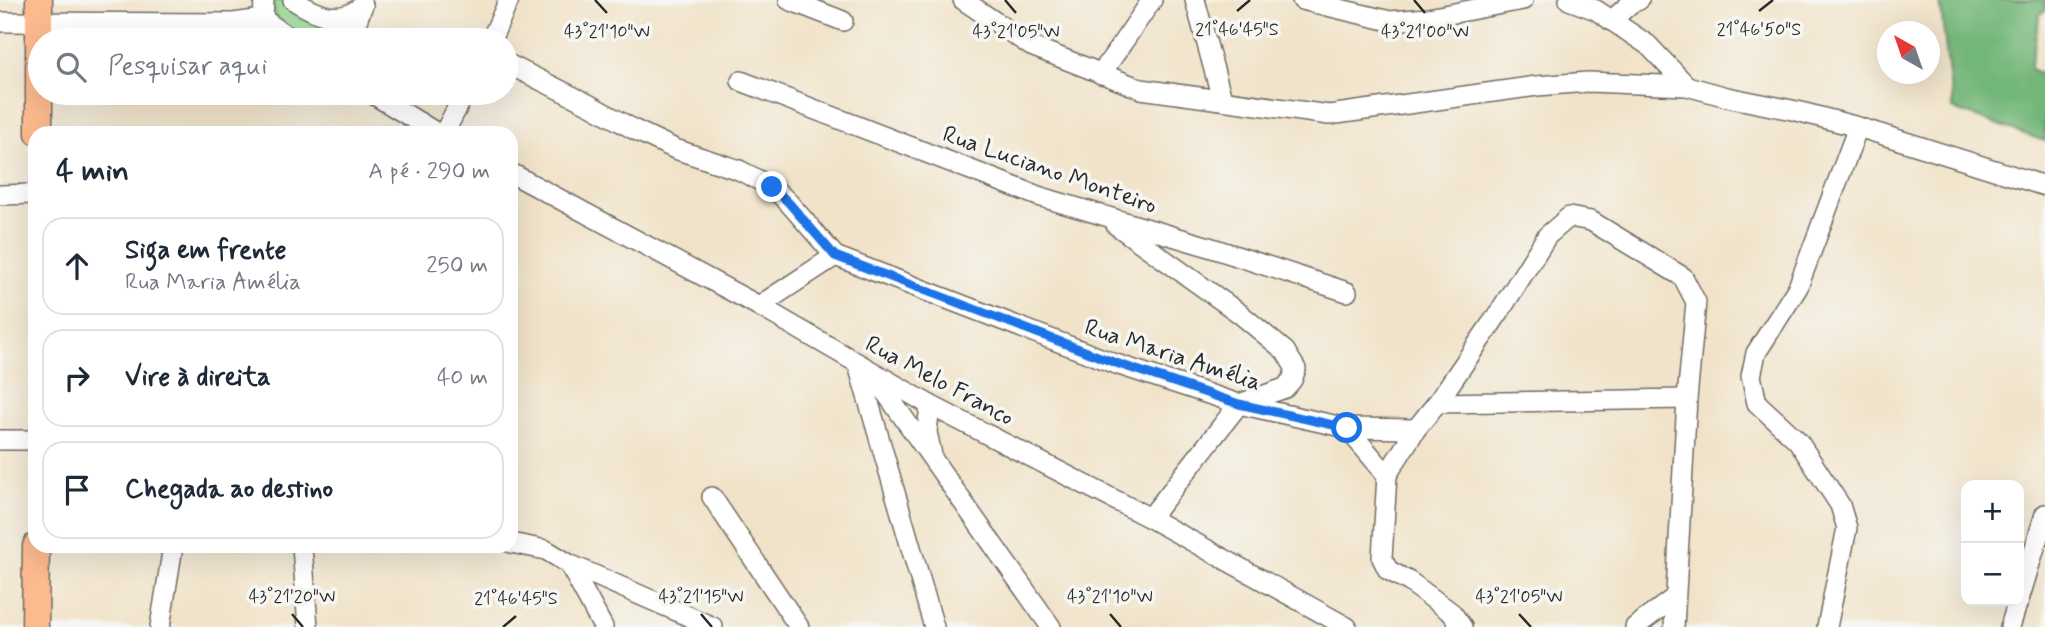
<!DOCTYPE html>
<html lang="pt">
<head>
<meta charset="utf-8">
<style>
	body { margin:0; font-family:Mynerve,sans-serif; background:#f2f2f3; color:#1f2937 }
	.controls { position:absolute; right:21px; bottom:21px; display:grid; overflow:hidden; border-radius:14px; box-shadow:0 7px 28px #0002 }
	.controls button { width:63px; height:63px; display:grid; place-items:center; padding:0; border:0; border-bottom:2px solid #e0e1e3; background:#fff; color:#1f2937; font:35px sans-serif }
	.compass { position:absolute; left:1877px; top:21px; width:63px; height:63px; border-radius:50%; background:#fff; box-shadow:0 7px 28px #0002; rotate:320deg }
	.stop { position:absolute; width:21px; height:21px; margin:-16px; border:5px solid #1a73e8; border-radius:50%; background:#fff }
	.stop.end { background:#1a73e8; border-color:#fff; box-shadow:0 2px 7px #0008 }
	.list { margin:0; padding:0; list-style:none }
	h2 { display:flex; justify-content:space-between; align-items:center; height:91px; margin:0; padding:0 28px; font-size:30px }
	h2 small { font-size:23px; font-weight:400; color:#747a83 }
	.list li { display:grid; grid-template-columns:46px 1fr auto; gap:21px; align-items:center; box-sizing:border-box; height:98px; margin:0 14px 14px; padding:0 14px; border:2px solid #e0e1e3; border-radius:21px }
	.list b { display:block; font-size:26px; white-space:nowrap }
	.list p { margin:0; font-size:23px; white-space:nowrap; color:#747a83 }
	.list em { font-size:23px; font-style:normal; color:#747a83 }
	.icon { flex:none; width:38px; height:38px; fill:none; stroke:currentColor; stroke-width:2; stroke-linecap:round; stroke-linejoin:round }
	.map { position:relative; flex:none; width:2045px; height:627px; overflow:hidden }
	.search { position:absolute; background:#fff; box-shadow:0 7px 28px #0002; left:28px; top:28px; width:490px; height:77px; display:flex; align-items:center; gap:18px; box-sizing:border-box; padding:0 24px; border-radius:38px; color:#747a83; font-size:26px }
	.panel { position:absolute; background:#fff; box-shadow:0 7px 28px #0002; left:28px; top:126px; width:490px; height:427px; border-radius:21px }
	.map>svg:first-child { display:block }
	.green { fill:#8ed48d; stroke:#5c805c; stroke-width:2 }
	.forest { fill:#72b678; stroke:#4e7052; stroke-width:2 }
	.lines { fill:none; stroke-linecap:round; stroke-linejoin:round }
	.minor-casing { stroke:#706b62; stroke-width:22 }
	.major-casing { stroke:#706b62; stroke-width:29 }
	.minor { stroke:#fff; stroke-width:19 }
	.major { stroke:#fcba8e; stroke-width:26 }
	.route { stroke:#1a73e8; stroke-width:9 }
	.ticks { fill:none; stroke:#2b2b2b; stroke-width:2.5 }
	.labels { text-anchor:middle; stroke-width:7; stroke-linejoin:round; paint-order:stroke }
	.street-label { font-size:24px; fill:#2b2b2b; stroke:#f6f6f2 }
	.ticks-label { font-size:18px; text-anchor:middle; fill:#2b2b2b; stroke:#f6f6f2; stroke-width:7; stroke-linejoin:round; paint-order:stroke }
</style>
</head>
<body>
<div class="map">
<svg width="2045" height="627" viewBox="0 0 2045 627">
	<rect width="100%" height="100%" fill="#f6f6f2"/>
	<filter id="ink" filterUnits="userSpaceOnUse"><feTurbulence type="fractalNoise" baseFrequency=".0143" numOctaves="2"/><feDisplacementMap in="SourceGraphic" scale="14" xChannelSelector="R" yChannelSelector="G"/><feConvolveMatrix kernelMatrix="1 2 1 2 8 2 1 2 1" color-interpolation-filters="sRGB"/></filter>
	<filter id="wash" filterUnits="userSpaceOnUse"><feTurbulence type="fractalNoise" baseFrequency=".00686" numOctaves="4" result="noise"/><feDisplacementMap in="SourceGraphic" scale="28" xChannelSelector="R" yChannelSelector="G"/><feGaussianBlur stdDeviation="1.57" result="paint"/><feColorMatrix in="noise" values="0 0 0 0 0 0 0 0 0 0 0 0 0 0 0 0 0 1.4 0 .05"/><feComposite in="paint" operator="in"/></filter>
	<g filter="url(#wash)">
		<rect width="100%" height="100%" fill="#f1e3c9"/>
		<path class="green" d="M273 0 283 2 300 11 349 19 348 40C315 40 274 46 273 0Z"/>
		<polygon class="forest" points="1940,0 2045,0 2045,11 2040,14 2030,69 2045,75 2045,141 1953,109"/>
	</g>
	<g filter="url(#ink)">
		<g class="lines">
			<g class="minor-casing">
				<g id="minor">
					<path d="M293 0C317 15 340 26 363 5"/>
					<polyline points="789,0 843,21"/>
					<polyline points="963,0 1031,46 1141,89 1329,115 1537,86 1588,82 1687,86 1727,97 1797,111 1858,127 2045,186"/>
					<polyline points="1195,0 1222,99"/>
					<polyline points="1302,0 1390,21 1428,18 1523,0"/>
					<polyline points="1569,0 1596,10 1648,45 1687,86"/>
					<polyline points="263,19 293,40"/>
					<polyline points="263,19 264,0"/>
					<polyline points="1611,21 1631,3 1639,0"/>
					<polyline points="0,22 233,23 263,19"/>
					<polyline points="350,40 363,5"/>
					<polyline points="491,40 509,0"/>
					<polyline points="506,63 590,105 635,130 675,149 739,170 772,187 788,202 835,256 1116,364 1239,404 1347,428 1416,429"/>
					<polyline points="1101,74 1152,0"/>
					<polyline points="741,81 1038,196 1206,246 1347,292"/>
					<polyline points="371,93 437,133"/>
					<polyline points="444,133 465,93"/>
					<polyline points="511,173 759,306 930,405 1150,518 1347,627"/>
					<polyline points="0,195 35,194"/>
					<polyline points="1116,225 1239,313 1285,351 1296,369 1292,380 1285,388 1239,404 1150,518"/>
					<polyline points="759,306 835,256"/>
					<polyline points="858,365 934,627"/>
					<polyline points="874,376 1051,627"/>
					<polyline points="1437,403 1687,399"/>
					<polyline points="930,405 927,432 932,455"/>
					<polyline points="1347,428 1387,475 1382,558 1388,570 1410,582 1452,613 1462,627"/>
					<polyline points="0,440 35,440"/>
					<polyline points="1387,475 1416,429 1437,403 1500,311 1547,236 1569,217 1591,221 1683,277 1696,302 1687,399 1674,627"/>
					<polyline points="712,497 799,627"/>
					<polyline points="511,543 546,550 569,564 713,627"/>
					<polyline points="302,546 308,627"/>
					<polyline points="569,564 603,627"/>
					<polyline points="2019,600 2045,514"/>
					<polyline points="160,627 173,546"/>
					<polyline points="1635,627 1675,597"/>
					<polyline points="1827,627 1847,528 1840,505 1798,441 1757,403 1751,376 1756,353 1798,287 1858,127"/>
					<polyline points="2010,627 2018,601"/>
				</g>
			</g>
			<g class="major-casing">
				<g id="major">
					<polyline points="39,0 39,133"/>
					<polyline points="35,627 36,546"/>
				</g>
			</g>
			<use href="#minor" class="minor"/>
			<use href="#major" class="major"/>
		</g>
	</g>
	<g class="lines" filter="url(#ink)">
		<polyline class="route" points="772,187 788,202 835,256 1116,363 1239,404 1347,428"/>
	</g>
	<path class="ticks" d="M595 0 607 13M1005 0 1016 13M1414 0 1425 13M1237 11 1250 0M1759 11 1773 0M292 614 303 627M701 614 712 627M1110 614 1121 627M1519 614 1531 627M503 627 516 616"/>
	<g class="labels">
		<g class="street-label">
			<text transform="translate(1050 169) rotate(19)" y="8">Rua Luciano Monteiro</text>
			<text transform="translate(1173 354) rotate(18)" y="8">Rua Maria Amélia</text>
			<text transform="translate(940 380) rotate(28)" y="8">Rua Melo Franco</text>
		</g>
	</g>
	<g class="ticks-label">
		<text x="1237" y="35">21°46'45"S</text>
		<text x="1759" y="35">21°46'50"S</text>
		<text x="607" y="37">43°21'10"W</text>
		<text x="1016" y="37">43°21'05"W</text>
		<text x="1425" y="37">43°21'00"W</text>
		<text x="292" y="602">43°21'20"W</text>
		<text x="701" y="602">43°21'15"W</text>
		<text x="1110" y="602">43°21'10"W</text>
		<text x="1519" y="602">43°21'05"W</text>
		<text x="516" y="604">21°46'45"S</text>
	</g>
</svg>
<div class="controls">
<button>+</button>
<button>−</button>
</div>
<svg class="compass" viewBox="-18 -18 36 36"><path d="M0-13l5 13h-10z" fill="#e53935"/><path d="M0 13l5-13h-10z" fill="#747a83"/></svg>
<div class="stop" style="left:1347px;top:428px"></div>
<div class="stop end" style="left:772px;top:187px"></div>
<div class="search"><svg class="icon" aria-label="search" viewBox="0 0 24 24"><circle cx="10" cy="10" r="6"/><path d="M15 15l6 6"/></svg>Pesquisar aqui</div>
<section class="panel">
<h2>4 min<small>A pé · 290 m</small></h2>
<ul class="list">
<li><svg class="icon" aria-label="ahead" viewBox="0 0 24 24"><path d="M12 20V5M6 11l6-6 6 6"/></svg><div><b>Siga em frente</b><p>Rua Maria Amélia</p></div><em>250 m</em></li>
<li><svg class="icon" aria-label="right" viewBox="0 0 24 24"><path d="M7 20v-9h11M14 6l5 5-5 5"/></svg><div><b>Vire à direita</b></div><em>40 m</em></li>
<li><svg class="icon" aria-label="arrive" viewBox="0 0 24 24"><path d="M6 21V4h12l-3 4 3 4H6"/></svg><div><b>Chegada ao destino</b></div></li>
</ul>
</section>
</div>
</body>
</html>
